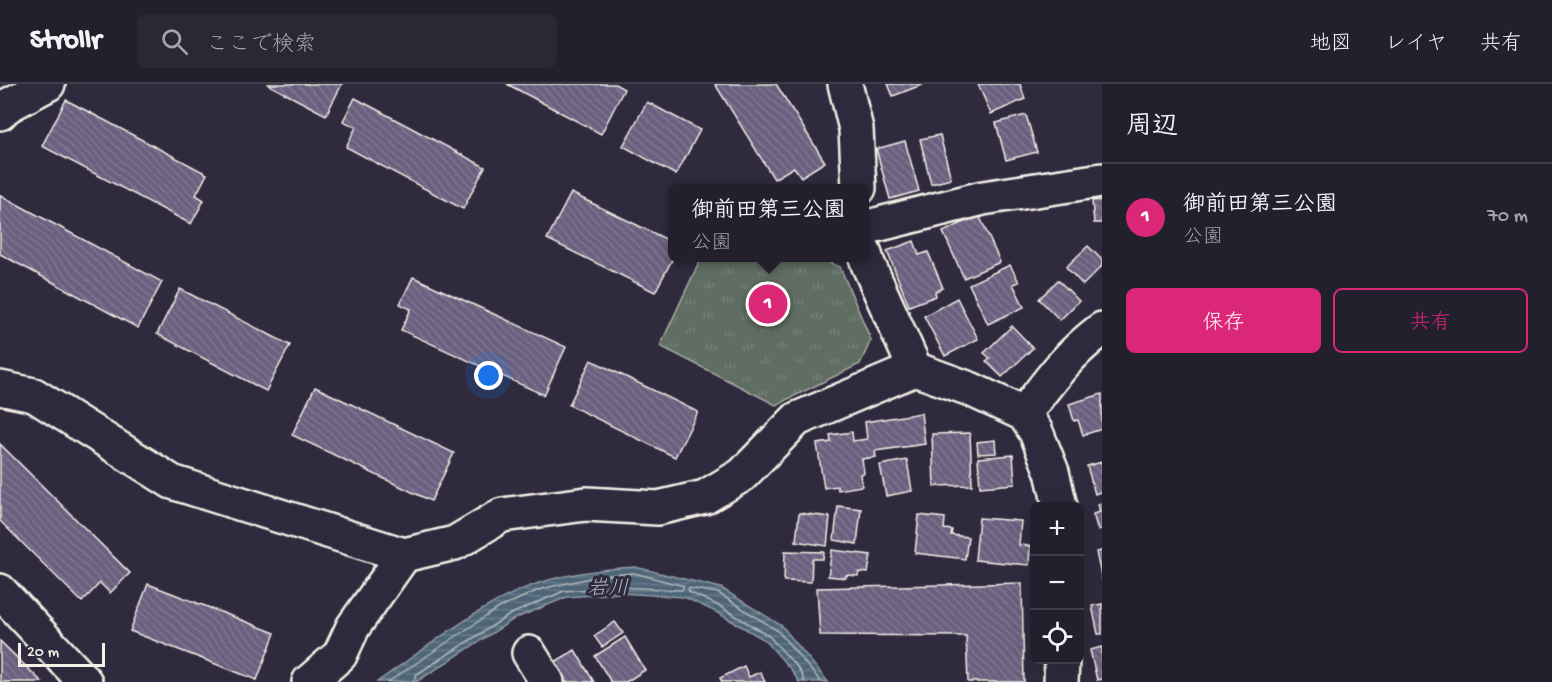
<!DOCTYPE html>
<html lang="ja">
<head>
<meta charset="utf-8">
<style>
	body { margin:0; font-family:"Gochi Hand","Klee One",sans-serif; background:#2b2836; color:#f1f3f6 }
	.controls { position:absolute; right:18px; bottom:18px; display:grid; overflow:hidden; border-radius:9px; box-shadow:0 6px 24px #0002 }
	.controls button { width:54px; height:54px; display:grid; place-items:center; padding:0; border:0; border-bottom:2px solid #403e4a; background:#23202e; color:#f1f3f6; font:30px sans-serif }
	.scale { position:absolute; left:18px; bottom:15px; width:87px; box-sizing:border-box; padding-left:6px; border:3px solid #f4f1e8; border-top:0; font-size:16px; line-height:21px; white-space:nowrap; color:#f4f1e8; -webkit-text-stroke:4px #2f2a3d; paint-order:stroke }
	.you { position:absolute; left:489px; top:292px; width:21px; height:21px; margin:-15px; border:4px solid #fff; border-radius:50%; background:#1a73e8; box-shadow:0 0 0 9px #1a73e833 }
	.badge { display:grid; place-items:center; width:39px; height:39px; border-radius:50%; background:#db2777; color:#fff; font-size:20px; font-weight:700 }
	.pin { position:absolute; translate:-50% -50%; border:3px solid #fff; box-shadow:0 2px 6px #0006 }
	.popup { position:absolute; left:668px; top:100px; width:201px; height:78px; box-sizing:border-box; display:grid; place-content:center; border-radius:9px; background:#23202e; filter:drop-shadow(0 2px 4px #0005); font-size:20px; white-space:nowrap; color:#a3a3aa }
	.popup b { font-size:22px; color:#f1f3f6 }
	.popup::after { content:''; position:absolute; left:50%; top:100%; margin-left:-12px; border:12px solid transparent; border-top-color:#23202e }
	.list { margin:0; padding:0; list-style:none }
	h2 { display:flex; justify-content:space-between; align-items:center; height:78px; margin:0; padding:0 24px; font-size:26px }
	h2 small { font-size:20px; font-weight:400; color:#a3a3aa }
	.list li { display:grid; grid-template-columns:39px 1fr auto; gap:18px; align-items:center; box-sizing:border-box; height:108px; padding:0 24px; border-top:2px solid #403e4a }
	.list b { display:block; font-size:22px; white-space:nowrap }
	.list p { margin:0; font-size:20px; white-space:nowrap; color:#a3a3aa }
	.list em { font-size:20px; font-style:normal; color:#a3a3aa }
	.actions { display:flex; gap:12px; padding:18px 24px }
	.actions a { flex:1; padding:14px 0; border:2px solid #db2777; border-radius:9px; text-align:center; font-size:21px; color:#db2777 }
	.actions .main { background:#db2777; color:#fff }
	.icon { flex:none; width:33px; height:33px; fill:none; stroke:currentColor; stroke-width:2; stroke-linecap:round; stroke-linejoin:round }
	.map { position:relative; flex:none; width:1102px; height:598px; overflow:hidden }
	header { display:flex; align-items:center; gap:36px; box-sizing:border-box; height:84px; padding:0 30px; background:#23202e; border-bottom:2px solid #403e4a }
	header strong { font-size:28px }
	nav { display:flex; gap:33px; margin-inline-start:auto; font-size:21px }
	.search { width:420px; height:54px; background:#2b2836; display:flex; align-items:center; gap:15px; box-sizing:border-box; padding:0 21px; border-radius:9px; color:#a3a3aa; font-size:22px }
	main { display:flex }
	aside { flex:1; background:#23202e }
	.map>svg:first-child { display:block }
	.park { fill:url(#park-tufts); stroke:#aaafa5; stroke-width:1.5 }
	.water { fill:url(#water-rules); stroke:#909da4; stroke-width:1.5 }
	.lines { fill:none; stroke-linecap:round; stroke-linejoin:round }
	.shore { stroke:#b1b9bb; stroke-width:1.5 }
	.building { fill:url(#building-back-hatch); stroke:#f4f1e8; stroke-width:1.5 }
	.minor-casing { stroke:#f4f1e8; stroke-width:38 }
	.tertiary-casing { stroke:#f4f1e8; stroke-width:38 }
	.minor { stroke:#2f2a3d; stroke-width:33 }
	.tertiary { stroke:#2f2a3d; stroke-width:33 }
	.labels { text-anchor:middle; stroke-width:6; stroke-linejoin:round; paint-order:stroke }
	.water-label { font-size:21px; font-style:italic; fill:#b1b9bb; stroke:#2f2a3d }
</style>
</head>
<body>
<header>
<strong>Strollr</strong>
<div class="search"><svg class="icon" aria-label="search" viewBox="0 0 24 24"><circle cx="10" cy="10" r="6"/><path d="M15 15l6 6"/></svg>ここで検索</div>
<nav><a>地図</a><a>レイヤ</a><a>共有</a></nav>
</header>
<main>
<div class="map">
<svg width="1102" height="598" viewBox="0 0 1102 598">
	<defs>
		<pattern id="park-tufts" width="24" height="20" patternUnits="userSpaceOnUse" patternTransform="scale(1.5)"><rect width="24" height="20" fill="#606d62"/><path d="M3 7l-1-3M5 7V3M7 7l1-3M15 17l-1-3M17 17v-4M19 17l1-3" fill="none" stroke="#778278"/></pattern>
		<pattern id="water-rules" width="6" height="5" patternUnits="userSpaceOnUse" patternTransform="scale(1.5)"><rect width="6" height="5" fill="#4d6577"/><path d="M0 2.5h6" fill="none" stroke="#677c8a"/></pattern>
		<pattern id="building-back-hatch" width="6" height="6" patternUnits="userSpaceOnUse" patternTransform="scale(1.5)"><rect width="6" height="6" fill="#6a617f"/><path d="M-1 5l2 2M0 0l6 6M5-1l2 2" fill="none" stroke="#807891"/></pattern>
	</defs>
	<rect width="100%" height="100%" fill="#2f2a3d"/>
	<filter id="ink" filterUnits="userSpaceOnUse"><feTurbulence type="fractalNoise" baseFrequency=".0167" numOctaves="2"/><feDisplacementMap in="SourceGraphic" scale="12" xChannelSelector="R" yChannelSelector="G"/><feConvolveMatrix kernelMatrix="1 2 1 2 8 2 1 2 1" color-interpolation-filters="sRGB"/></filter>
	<g filter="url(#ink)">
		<polygon class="park" points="701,174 819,174 840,183 871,256 860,280 776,321 660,262"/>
		<path class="water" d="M635 483 721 504 782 542 828 598H799L792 587 765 556 718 529 684 513 619 509 567 513 514 535 416 598H377C427 564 481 518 539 499 570 489 603 485 635 483Z"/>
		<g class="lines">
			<g class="shore">
				<polyline points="388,598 497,525 541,505 599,492 634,489 684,502 682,506 619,503 564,507 511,530 417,590 413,598"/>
				<polyline points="804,598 803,593 797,583 769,552 721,523 689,508 688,504 718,509 778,547 821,598"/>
			</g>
		</g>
		<g class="building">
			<polygon points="267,0 342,0 326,31"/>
			<polygon points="507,0 615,0 624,5 601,50"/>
			<polygon points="715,0 776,0 825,78 801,93 794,83 774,95"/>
			<polygon points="888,0 924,0 893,12"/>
			<polygon points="978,0 1020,0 1025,15 991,30"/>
			<polygon points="355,14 485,83 463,125 346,63 356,43 343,37"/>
			<polygon points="66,16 207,90 196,111 204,116 191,140 42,62"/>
			<polygon points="647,18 700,46 676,91 623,62"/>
			<polygon points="1026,31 1037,68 1006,76 996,39"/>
			<polygon points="940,51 951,95 931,100 920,55"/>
			<polygon points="905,57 919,107 890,115 876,65"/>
			<polygon points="571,109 672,158 673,174 655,208 547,155"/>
			<polygon points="0,111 162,198 138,244 0,170"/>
			<polygon points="1102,116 1102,139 1094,139 1092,117"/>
			<polygon points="979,131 1000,178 964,194 943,148"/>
			<polygon points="914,157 919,171 928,168 943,204 935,208 936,212 909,222 887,167"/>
			<polygon points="1088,162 1102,176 1102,182 1083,201 1066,183"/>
			<polygon points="1010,181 1019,198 1013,200 1024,223 988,240 969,200"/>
			<polygon points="413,193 566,263 544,311 401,246 411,225 400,220"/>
			<polygon points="1058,196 1079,217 1060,236 1039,215"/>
			<polygon points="180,205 290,261 266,307 157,250"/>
			<polygon points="957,214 978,255 945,272 924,232"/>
			<polygon points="1012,242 1033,264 1002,293 986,277 990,274 984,269"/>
			<polygon points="591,276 698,328 675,373 569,321"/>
			<polygon points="315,303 454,369 431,417 292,351"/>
			<polygon points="1102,310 1102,345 1083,351 1078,336 1074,337 1069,320"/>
			<polygon points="921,329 925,360 875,367 876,373 862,375 864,389 860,390 862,402 838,406 837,402 824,404 817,360 831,358 830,351 852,348 853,357 867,355 865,338"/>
			<polygon points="970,349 972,401 934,402 932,350"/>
			<polygon points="995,356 996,369 978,370 977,358"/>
			<polygon points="0,360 130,489 110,509 100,499 82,518 0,437"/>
			<polygon points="1013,371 1015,400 980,403 978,374"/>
			<polygon points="907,376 912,407 886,412 880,381"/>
			<polygon points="1102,378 1102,407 1095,410 1087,382"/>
			<polygon points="1102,419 1102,445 1098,446 1093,430 1100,428 1098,420"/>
			<polygon points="838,422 861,425 857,460 834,456"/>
			<polygon points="799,429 830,433 827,462 796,457"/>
			<polygon points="919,431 945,434 944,445 952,446 951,451 968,453 965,475 915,469"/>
			<polygon points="979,434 1021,437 1019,461 1030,462 1029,481 975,476"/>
			<polygon points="832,466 871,471 868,489 859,488 858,492 846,491 846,494 828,492"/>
			<polygon points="785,467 824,468 823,475 812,475 811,498 784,497"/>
			<polygon points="1102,467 1102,496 1096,468"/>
			<polygon points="1022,499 1024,598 968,598 966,552 820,551 817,504"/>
			<polygon points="148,500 275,549 257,596 130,547"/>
			<polygon points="1102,520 1102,550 1098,550 1092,522"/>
			<polygon points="615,538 623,549 602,563 594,552"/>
			<polygon points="625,553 645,586 626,598 611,598 595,572"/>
			<polygon points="0,557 42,598 0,598"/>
			<polygon points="1102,563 1102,595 1097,596 1090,566"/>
			<polygon points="575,566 594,598 558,598 548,582"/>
			<polygon points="744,582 749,593 760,588 765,598 722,598 720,594"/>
		</g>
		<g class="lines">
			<g class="minor-casing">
				<g id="minor">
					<polyline points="864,144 983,114 1102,96"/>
					<polyline points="915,285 970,305 1024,330 1036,348 1052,388 1060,422"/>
					<path d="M1024 330C1049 297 1068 270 1102 245"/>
					<polyline points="529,569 547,598"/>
					<polyline points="1061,598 1062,576"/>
				</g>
			</g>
			<g class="tertiary-casing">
				<g id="tertiary">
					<polyline points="845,0 856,45 859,104"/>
					<polyline points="0,29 7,22 48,0"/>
					<polyline points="0,304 34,311 172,398 404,471 455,459 502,431 586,420 658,424 705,413 742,391 797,335 915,285 868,180 864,167"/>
					<polyline points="0,507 85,598"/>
					<polyline points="309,598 340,571 353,543 404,471"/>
				</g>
			</g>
			<use href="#minor" class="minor"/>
			<use href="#tertiary" class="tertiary"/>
		</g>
	</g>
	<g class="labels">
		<g class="water-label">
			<text x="608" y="510">岩川</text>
		</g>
	</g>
</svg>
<div class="controls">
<button>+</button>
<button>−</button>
<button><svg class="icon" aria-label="locate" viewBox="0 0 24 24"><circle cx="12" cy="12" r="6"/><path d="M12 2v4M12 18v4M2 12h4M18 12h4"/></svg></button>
</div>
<div class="scale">20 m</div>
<div class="you"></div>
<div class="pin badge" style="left:768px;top:220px">1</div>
<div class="popup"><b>御前田第三公園</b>公園</div>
</div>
<aside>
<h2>周辺<small></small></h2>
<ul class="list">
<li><span class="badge">1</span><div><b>御前田第三公園</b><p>公園</p></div><em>70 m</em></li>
</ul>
<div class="actions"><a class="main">保存</a><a>共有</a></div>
</aside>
</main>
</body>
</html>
